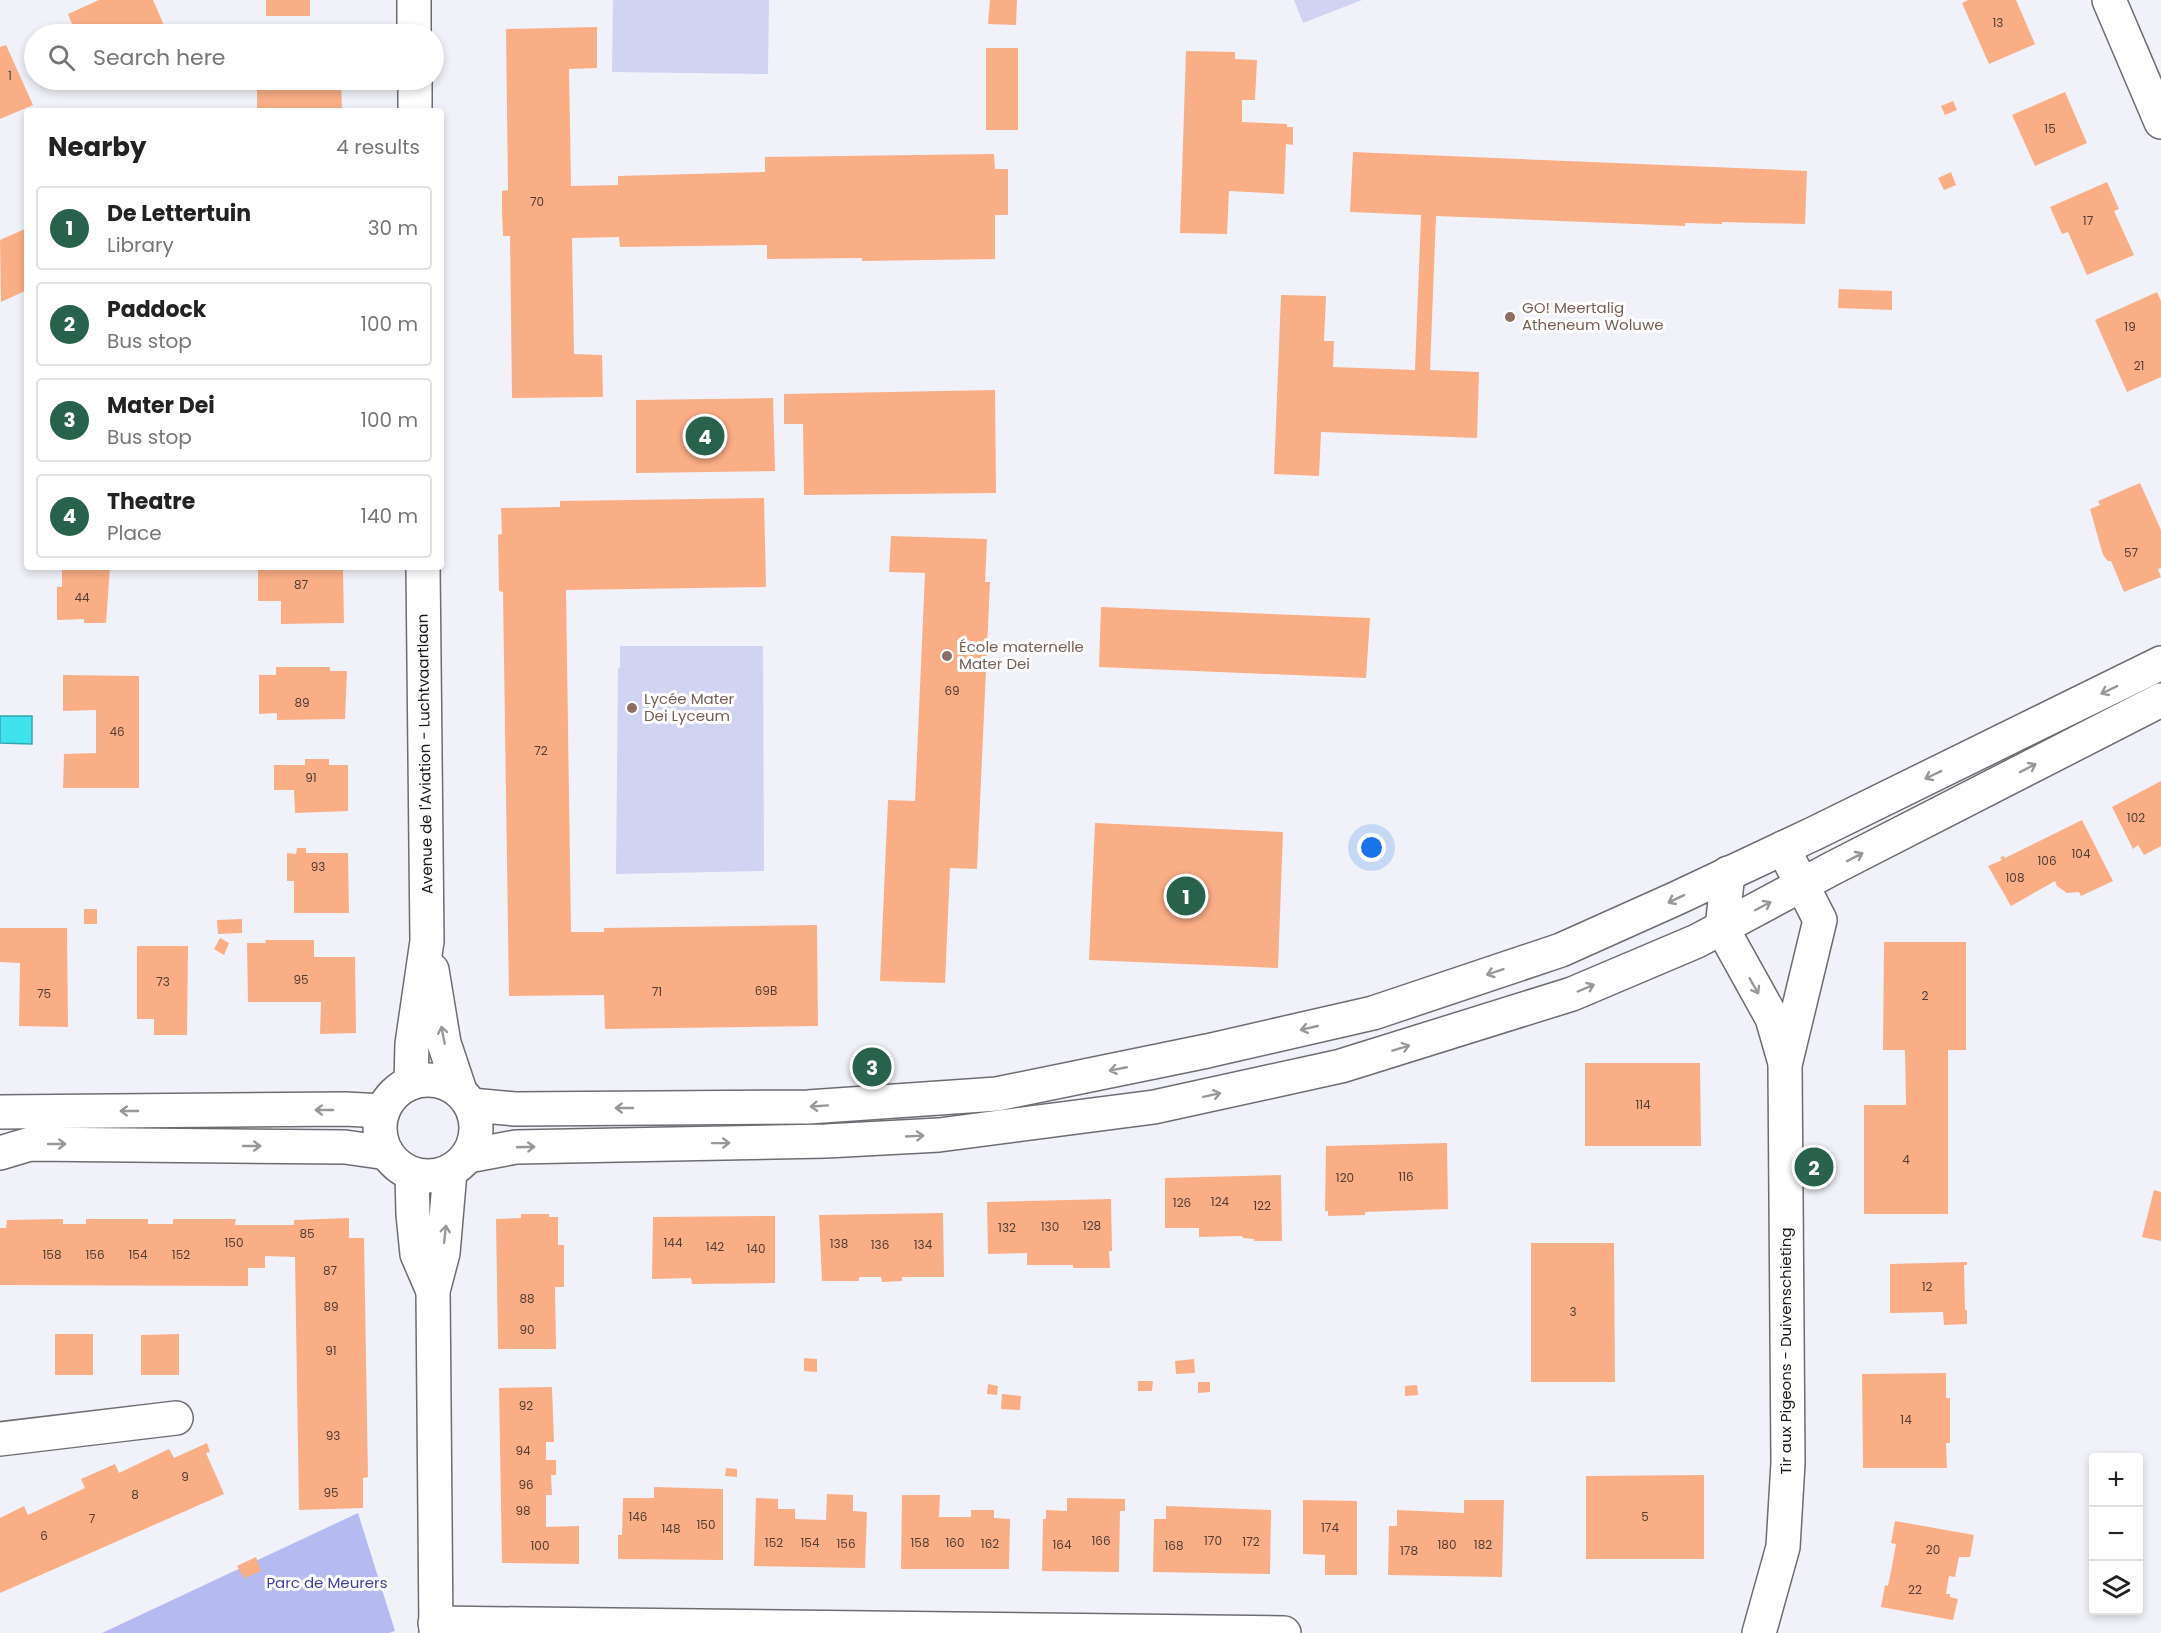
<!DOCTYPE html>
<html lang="en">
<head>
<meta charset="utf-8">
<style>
	body { margin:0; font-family:Poppins,sans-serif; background:#f2f2f2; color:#222 }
	.controls { position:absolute; right:18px; bottom:18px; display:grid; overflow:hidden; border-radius:6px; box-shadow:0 3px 9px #0003 }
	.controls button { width:54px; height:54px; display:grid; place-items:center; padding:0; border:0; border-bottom:2px solid #e0e0e0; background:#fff; color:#222; font:30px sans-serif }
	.you { position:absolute; left:1372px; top:848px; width:21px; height:21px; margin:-15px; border:4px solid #fff; border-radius:50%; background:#1a73e8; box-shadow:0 0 0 9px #1a73e833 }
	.badge { display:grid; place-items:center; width:39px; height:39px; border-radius:50%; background:#28624c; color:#fff; font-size:20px; font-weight:700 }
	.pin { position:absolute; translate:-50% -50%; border:3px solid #fff; box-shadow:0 2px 6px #0006 }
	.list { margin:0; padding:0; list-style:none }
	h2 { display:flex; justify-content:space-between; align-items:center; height:78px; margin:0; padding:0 24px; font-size:26px }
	h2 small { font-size:20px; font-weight:400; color:#767676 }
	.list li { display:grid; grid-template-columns:39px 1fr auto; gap:18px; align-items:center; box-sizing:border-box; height:84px; margin:0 12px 12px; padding:0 12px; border:2px solid #e0e0e0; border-radius:6px }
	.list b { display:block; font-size:22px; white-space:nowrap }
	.list p { margin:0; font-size:20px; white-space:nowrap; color:#767676 }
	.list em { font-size:20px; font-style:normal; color:#767676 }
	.icon { flex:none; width:33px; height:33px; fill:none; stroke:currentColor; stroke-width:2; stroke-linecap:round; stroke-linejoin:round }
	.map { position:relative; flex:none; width:2161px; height:1633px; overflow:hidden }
	.search { position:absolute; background:#fff; box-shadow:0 3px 9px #0003; left:24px; top:24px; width:420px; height:66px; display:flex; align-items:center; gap:15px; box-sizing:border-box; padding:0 21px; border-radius:33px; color:#767676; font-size:22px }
	.panel { position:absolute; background:#fff; box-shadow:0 3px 9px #0003; left:24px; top:108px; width:420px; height:462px; border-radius:6px }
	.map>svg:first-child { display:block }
	.green { fill:#d0d3f2 }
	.forest { fill:#b5baf1 }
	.water { fill:#3fe2ee; stroke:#34a6af; stroke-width:1.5 }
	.building { fill:#faae86 }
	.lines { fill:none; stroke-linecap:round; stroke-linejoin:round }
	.street-casing { stroke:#6c6c72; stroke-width:36 }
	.secondary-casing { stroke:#6c6c72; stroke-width:36 }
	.street { stroke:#fff; stroke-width:33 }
	.secondary { stroke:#fff; stroke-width:33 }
	.oneway { stroke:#989899 }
	.education-dot { fill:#8d6e63; stroke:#fff; stroke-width:2 }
	.labels { text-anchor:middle; stroke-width:6; stroke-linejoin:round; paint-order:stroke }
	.number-label { font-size:12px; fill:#513e36 }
	.education-label { font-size:15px; fill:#785e54; stroke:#fff; text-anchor:start }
	.street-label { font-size:15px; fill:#19191c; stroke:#fff }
	.park-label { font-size:15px; fill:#443da3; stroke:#fff }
</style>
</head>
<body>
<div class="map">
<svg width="2161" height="1633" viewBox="0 0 2161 1633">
	<rect width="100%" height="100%" fill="#f1f2f9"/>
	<g class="green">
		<polygon points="613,0 769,0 768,74 612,72"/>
		<polygon points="1294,0 1362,0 1303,23"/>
		<polygon points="620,646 763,646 764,871 616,874 618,668 620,668"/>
	</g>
	<polygon class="forest" points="358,1513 395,1631 389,1633 102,1633"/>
	<polygon class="water" points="0,716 32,716 32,744 0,743"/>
	<g class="building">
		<polygon points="99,0 153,0 167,32 164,34 76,34 68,14"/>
		<rect x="266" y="0" width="44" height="16"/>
		<polygon points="990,0 1017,0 1016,25 988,24"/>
		<polygon points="1968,0 2016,0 2035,44 1989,64 1962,3"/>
		<polygon points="597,27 597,68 569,69 571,186 618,185 618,176 765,172 765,157 994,154 995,169 1008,169 1008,215 995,215 995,259 862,261 862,258 767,259 767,245 620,247 619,237 572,238 574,354 602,355 603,397 512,398 510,236 503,236 502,213 502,191 508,190 506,29"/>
		<polygon points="6,45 33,105 0,119 0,47"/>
		<rect x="986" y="48" width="32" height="82"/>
		<polygon points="1186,51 1235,52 1235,59 1257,60 1255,100 1242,100 1242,122 1287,124 1287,127 1293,127 1293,145 1286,144 1284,194 1229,191 1227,234 1180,233"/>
		<polygon points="257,80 341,80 342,111 257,111"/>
		<polygon points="2065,92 2087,143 2035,166 2012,115"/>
		<polygon points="1953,101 1957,110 1945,115 1941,106"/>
		<polygon points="1353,152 1807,171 1805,224 1722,222 1722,224 1685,223 1685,226 1436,216 1430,370 1479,372 1477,438 1321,432 1319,476 1274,474 1281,295 1326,296 1324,341 1334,341 1333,367 1415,370 1421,215 1350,212"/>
		<polygon points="1951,172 1956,185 1944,190 1938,178"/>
		<polygon points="2107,182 2119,209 2114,211 2134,255 2087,275 2068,232 2062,234 2050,207"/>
		<polygon points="25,229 27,233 27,290 1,302 0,240"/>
		<polygon points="1839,289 1892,291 1892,310 1838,308"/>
		<polygon points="2157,292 2161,301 2161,377 2127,392 2095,320"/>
		<polygon points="995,390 996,493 804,495 803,424 784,424 784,394"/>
		<polygon points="773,398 775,471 636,473 636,400"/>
		<polygon points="2140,483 2161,530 2161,568 2158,569 2161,577 2124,592 2111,561 2108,561 2103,555 2090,509 2100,505 2098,501"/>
		<polygon points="764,498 766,587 566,590 571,932 604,932 604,928 817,925 818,1026 605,1029 604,995 509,996 503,592 499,591 498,535 502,534 501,508 560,507 560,501"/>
		<polygon points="891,536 987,539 985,582 990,582 977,869 950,868 945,983 880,981 888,800 915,801 925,573 889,572"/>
		<polygon points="62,567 110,567 106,623 84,623 84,619 57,620 57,587 62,587"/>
		<polygon points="343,569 344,623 281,624 281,601 258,601 258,570"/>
		<polygon points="1101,607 1370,618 1366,678 1099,667"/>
		<polygon points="276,667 330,667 330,671 347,671 345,719 277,720 277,713 259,714 259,675 276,675"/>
		<polygon points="63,675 139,676 139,788 63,788 64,754 96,753 96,710 63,711"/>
		<polygon points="305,759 329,759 329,765 348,765 348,811 295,813 294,790 274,790 274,765 305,765"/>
		<polygon points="2161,781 2161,846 2144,855 2138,845 2133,849 2112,807"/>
		<polygon points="2082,820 2113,881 2081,896 2079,892 2067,893 2057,886 2055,881 2011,906 1988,866 2002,860 2000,857 2004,856 2005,858"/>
		<polygon points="1095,823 1283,832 1278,968 1089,960"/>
		<polygon points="297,848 306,848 306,853 348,853 349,913 294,913 294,881 287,881 287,853 296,854"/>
		<rect x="84" y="909" width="13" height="15"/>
		<polygon points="242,919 242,933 218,934 217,920"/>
		<polygon points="0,928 67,928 68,1027 19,1026 20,963 0,962"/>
		<polygon points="220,938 229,943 224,955 214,949"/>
		<polygon points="265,940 314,940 314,957 355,957 356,1033 320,1034 321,1002 248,1002 247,943 266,943"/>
		<polygon points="1884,942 1966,942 1966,1050 1948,1050 1948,1214 1864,1214 1864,1105 1906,1105 1905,1050 1883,1050"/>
		<polygon points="137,946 188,946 187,1035 154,1035 154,1019 137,1019"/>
		<polygon points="1585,1063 1700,1063 1701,1146 1585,1146"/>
		<polygon points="1447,1143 1448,1209 1365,1212 1365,1215 1328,1216 1328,1211 1325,1211 1326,1146"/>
		<polygon points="1281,1175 1282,1241 1254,1241 1254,1239 1243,1238 1242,1236 1199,1237 1199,1228 1165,1228 1165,1178"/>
		<polygon points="2154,1190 2161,1192 2161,1241 2142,1237"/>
		<polygon points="1111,1199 1112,1251 1109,1251 1110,1268 1073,1268 1073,1265 1027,1265 1027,1253 988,1254 987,1202"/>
		<polygon points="943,1213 944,1277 902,1277 902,1281 882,1282 881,1277 859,1277 859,1281 822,1281 819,1215"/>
		<polygon points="521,1214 549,1214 549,1217 558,1217 558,1245 564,1245 564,1287 555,1287 556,1349 498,1349 496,1219 521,1218"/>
		<polygon points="775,1216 775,1283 692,1284 691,1278 652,1279 653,1217"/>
		<polygon points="349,1218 349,1238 364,1238 368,1477 363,1478 363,1508 299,1510 295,1257 265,1256 265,1268 248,1268 248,1286 0,1285 0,1228 6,1228 7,1220 63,1219 63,1224 86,1224 86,1219 148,1219 148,1224 173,1224 173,1219 236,1219 235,1225 294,1225 294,1220"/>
		<polygon points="1531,1243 1614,1243 1615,1382 1531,1382"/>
		<polygon points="1967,1262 1967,1265 1964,1265 1965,1310 1967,1310 1967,1324 1944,1325 1943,1312 1890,1313 1890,1264"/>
		<rect x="55" y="1334" width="38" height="41"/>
		<polygon points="179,1334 179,1375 141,1375 141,1335"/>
		<polygon points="804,1358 817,1359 817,1372 804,1371"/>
		<polygon points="1194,1359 1195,1373 1176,1374 1175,1361"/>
		<polygon points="1946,1373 1946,1398 1950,1398 1950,1443 1946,1443 1947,1468 1863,1468 1862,1374"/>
		<polygon points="1138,1381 1153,1381 1152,1391 1138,1391"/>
		<polygon points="1198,1382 1210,1382 1210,1392 1198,1393"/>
		<polygon points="988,1384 998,1386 997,1395 987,1394"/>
		<polygon points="1417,1385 1418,1395 1405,1396 1405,1386"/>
		<polygon points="552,1387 554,1442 546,1442 546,1460 556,1460 556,1475 551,1475 552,1495 546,1495 546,1527 579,1526 579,1564 502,1563 499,1388"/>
		<polygon points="1002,1394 1021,1396 1020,1410 1001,1409"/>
		<polygon points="207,1443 210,1452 206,1453 224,1494 0,1593 0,1518 24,1506 28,1515 85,1488 81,1479 115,1464 119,1473 169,1449 174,1458"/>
		<polygon points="726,1468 737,1469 737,1477 725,1476"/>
		<polygon points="1704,1475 1704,1559 1586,1559 1586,1476"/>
		<polygon points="654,1487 723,1489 723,1560 618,1559 618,1535 622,1535 623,1498 654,1498"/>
		<polygon points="827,1494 853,1495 853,1511 867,1512 865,1568 754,1566 756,1498 778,1499 778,1509 795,1509 795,1519 826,1520"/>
		<polygon points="902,1495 940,1495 939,1517 971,1517 971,1510 994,1510 994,1518 1010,1519 1009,1569 901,1569"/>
		<polygon points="1067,1498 1125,1499 1125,1511 1120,1511 1119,1572 1042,1571 1043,1519 1046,1519 1046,1510 1067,1511"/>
		<polygon points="1303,1500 1357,1501 1357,1575 1325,1575 1325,1555 1303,1554"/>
		<polygon points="1464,1500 1504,1500 1502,1577 1388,1575 1389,1526 1397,1526 1397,1510 1464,1513"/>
		<polygon points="1166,1506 1271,1510 1270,1574 1153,1572 1154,1519 1166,1519"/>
		<polygon points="1895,1521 1974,1535 1970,1557 1959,1557 1955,1577 1949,1576 1946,1594 1950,1594 1950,1597 1958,1599 1953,1620 1881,1607 1885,1585 1888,1586 1892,1566 1896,1544 1891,1543"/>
		<polygon points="256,1557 261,1571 244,1578 237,1566"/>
	</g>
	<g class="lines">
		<g class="street-casing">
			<g id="street">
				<polyline points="414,0 414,34"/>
				<polyline points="2109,0 2161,122"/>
				<polyline points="415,80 415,111"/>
				<polyline points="1728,873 1722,928 1772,1018 1785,1063"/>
				<polyline points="432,970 444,1043 460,1091"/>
				<polyline points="411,1083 412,1044 427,941 423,567"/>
				<polyline points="412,1174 413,1214 417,1254 433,1291"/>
				<polyline points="0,1439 176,1418"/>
				<polyline points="435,1623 1284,1633"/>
				<polyline points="436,1633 433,1291 443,1253 450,1172"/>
				<polyline points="1759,1633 1783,1547 1788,1463 1785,1065 1820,920 1783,848"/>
			</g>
		</g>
		<g class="secondary-casing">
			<g id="secondary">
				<circle cx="428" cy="1128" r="48"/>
				<polyline points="471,1105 515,1109 808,1107 997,1094 1207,1051 1373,1013 1561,950 1677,898 1815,833 2161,663"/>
				<polyline points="0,1112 345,1109 383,1111"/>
				<polyline points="0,1153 30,1144 345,1147 387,1153"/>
				<polyline points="468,1156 516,1147 826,1141 939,1135 1154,1107 1341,1066 1572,994 1697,941 1833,868 2161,700"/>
			</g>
		</g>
		<use href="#street" class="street"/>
		<use href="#secondary" class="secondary"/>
	</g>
	<defs><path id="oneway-shaft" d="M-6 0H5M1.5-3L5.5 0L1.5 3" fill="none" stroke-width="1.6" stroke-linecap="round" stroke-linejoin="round" transform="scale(1.5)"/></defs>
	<g class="oneway">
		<use href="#oneway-shaft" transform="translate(2109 690) rotate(154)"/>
		<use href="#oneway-shaft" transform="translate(2028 768) rotate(-27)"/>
		<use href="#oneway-shaft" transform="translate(1933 775) rotate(154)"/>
		<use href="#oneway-shaft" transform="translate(1855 857) rotate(-27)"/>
		<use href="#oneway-shaft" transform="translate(1676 899) rotate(155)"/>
		<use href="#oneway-shaft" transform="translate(1763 906) rotate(-28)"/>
		<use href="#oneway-shaft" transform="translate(1495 972) rotate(161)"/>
		<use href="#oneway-shaft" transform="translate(1754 986) rotate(60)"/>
		<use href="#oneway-shaft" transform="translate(1586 988) rotate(-23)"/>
		<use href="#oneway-shaft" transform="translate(1309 1028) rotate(167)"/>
		<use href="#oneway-shaft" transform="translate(443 1035) rotate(-101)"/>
		<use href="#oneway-shaft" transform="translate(1401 1048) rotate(-17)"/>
		<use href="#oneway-shaft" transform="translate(1118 1069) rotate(169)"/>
		<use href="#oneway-shaft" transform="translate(1212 1095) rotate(-12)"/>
		<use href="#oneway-shaft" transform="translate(819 1106) rotate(176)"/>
		<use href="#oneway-shaft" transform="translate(624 1108) rotate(180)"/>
		<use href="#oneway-shaft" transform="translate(324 1110) rotate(180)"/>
		<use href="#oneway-shaft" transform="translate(129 1111) rotate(180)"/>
		<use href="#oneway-shaft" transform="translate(915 1136) rotate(-3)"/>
		<use href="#oneway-shaft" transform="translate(721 1143) rotate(-1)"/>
		<use href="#oneway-shaft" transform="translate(57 1144)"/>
		<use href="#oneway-shaft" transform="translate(252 1146)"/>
		<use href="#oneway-shaft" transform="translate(526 1147) rotate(-2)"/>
		<use href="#oneway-shaft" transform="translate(445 1234) rotate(-84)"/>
	</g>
	<g class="education-dot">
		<circle cx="1510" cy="317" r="6"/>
		<circle cx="947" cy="656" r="6"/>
		<circle cx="632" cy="708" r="6"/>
	</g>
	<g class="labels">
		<g class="number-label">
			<text x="1998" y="27">13</text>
			<text x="10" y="80">1</text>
			<text x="2050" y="133">15</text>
			<text x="537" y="206">70</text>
			<text x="2088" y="225">17</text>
			<text x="2130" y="331">19</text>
			<text x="2139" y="370">21</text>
			<text x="2131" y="557">57</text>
			<text x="301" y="589">87</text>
			<text x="82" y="602">44</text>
			<text x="952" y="695">69</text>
			<text x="302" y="707">89</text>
			<text x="117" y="736">46</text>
			<text x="541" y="755">72</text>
			<text x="311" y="782">91</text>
			<text x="2136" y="822">102</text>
			<text x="2081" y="858">104</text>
			<text x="2047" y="865">106</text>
			<text x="318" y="871">93</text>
			<text x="2015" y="882">108</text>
			<text x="301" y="984">95</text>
			<text x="163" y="986">73</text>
			<text x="766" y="995">69B</text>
			<text x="657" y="996">71</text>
			<text x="44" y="998">75</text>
			<text x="1925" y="1000">2</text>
			<text x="1643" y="1109">114</text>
			<text x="1906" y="1164">4</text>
			<text x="1406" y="1181">116</text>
			<text x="1345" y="1182">120</text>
			<text x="1220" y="1206">124</text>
			<text x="1182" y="1207">126</text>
			<text x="1262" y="1210">122</text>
			<text x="1092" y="1230">128</text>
			<text x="1050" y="1231">130</text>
			<text x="1007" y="1232">132</text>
			<text x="307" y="1238">85</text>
			<text x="234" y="1247">150</text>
			<text x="673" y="1247">144</text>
			<text x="839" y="1248">138</text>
			<text x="880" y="1249">136</text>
			<text x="923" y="1249">134</text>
			<text x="715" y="1251">142</text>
			<text x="756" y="1253">140</text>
			<text x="52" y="1259">158</text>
			<text x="95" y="1259">156</text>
			<text x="138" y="1259">154</text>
			<text x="181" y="1259">152</text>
			<text x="330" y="1275">87</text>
			<text x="1927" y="1291">12</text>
			<text x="527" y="1303">88</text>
			<text x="331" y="1311">89</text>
			<text x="1573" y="1316">3</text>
			<text x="527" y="1334">90</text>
			<text x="331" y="1355">91</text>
			<text x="526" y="1410">92</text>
			<text x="1906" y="1424">14</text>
			<text x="333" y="1440">93</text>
			<text x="523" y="1455">94</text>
			<text x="185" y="1481">9</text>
			<text x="526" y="1489">96</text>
			<text x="331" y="1497">95</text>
			<text x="135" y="1499">8</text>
			<text x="523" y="1515">98</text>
			<text x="638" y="1521">146</text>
			<text x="1645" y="1521">5</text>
			<text x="92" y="1523">7</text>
			<text x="706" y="1529">150</text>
			<text x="1330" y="1532">174</text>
			<text x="671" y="1533">148</text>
			<text x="44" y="1540">6</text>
			<text x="1101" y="1545">166</text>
			<text x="1213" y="1545">170</text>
			<text x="1251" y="1546">172</text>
			<text x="774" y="1547">152</text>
			<text x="810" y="1547">154</text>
			<text x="920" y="1547">158</text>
			<text x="955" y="1547">160</text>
			<text x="846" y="1548">156</text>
			<text x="990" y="1548">162</text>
			<text x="1062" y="1549">164</text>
			<text x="1447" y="1549">180</text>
			<text x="1483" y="1549">182</text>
			<text x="540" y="1550">100</text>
			<text x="1174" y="1550">168</text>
			<text x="1933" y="1554">20</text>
			<text x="1409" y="1555">178</text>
			<text x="1915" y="1594">22</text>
		</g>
		<g class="education-label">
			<text x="1522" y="313">GO! Meertalig<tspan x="1522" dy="17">Atheneum Woluwe</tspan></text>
			<text x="959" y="652">École maternelle<tspan x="959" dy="17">Mater Dei</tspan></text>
			<text x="644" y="704">Lycée Mater<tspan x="644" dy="17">Dei Lyceum</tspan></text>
		</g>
		<g class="street-label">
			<text transform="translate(425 754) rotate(-91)" y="5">Avenue de l'Aviation - Luchtvaartlaan</text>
			<text transform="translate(1786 1351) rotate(-90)" y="5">Tir aux Pigeons - Duivenschieting</text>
		</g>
		<g class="park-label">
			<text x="327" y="1588">Parc de Meurers</text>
		</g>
	</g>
</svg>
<div class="controls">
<button>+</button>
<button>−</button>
<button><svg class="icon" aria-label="layers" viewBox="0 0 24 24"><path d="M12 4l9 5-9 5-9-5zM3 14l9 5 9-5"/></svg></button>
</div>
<div class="you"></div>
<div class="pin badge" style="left:1186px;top:896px">1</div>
<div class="pin badge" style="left:1814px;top:1167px">2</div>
<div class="pin badge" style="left:872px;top:1067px">3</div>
<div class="pin badge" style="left:705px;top:436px">4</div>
<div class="search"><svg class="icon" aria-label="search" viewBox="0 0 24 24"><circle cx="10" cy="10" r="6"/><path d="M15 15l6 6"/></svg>Search here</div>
<section class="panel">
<h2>Nearby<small>4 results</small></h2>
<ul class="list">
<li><span class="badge">1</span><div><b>De Lettertuin</b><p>Library</p></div><em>30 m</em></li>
<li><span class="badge">2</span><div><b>Paddock</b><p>Bus stop</p></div><em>100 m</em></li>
<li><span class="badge">3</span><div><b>Mater Dei</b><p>Bus stop</p></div><em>100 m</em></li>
<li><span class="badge">4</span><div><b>Theatre</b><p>Place</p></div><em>140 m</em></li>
</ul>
</section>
</div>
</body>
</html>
